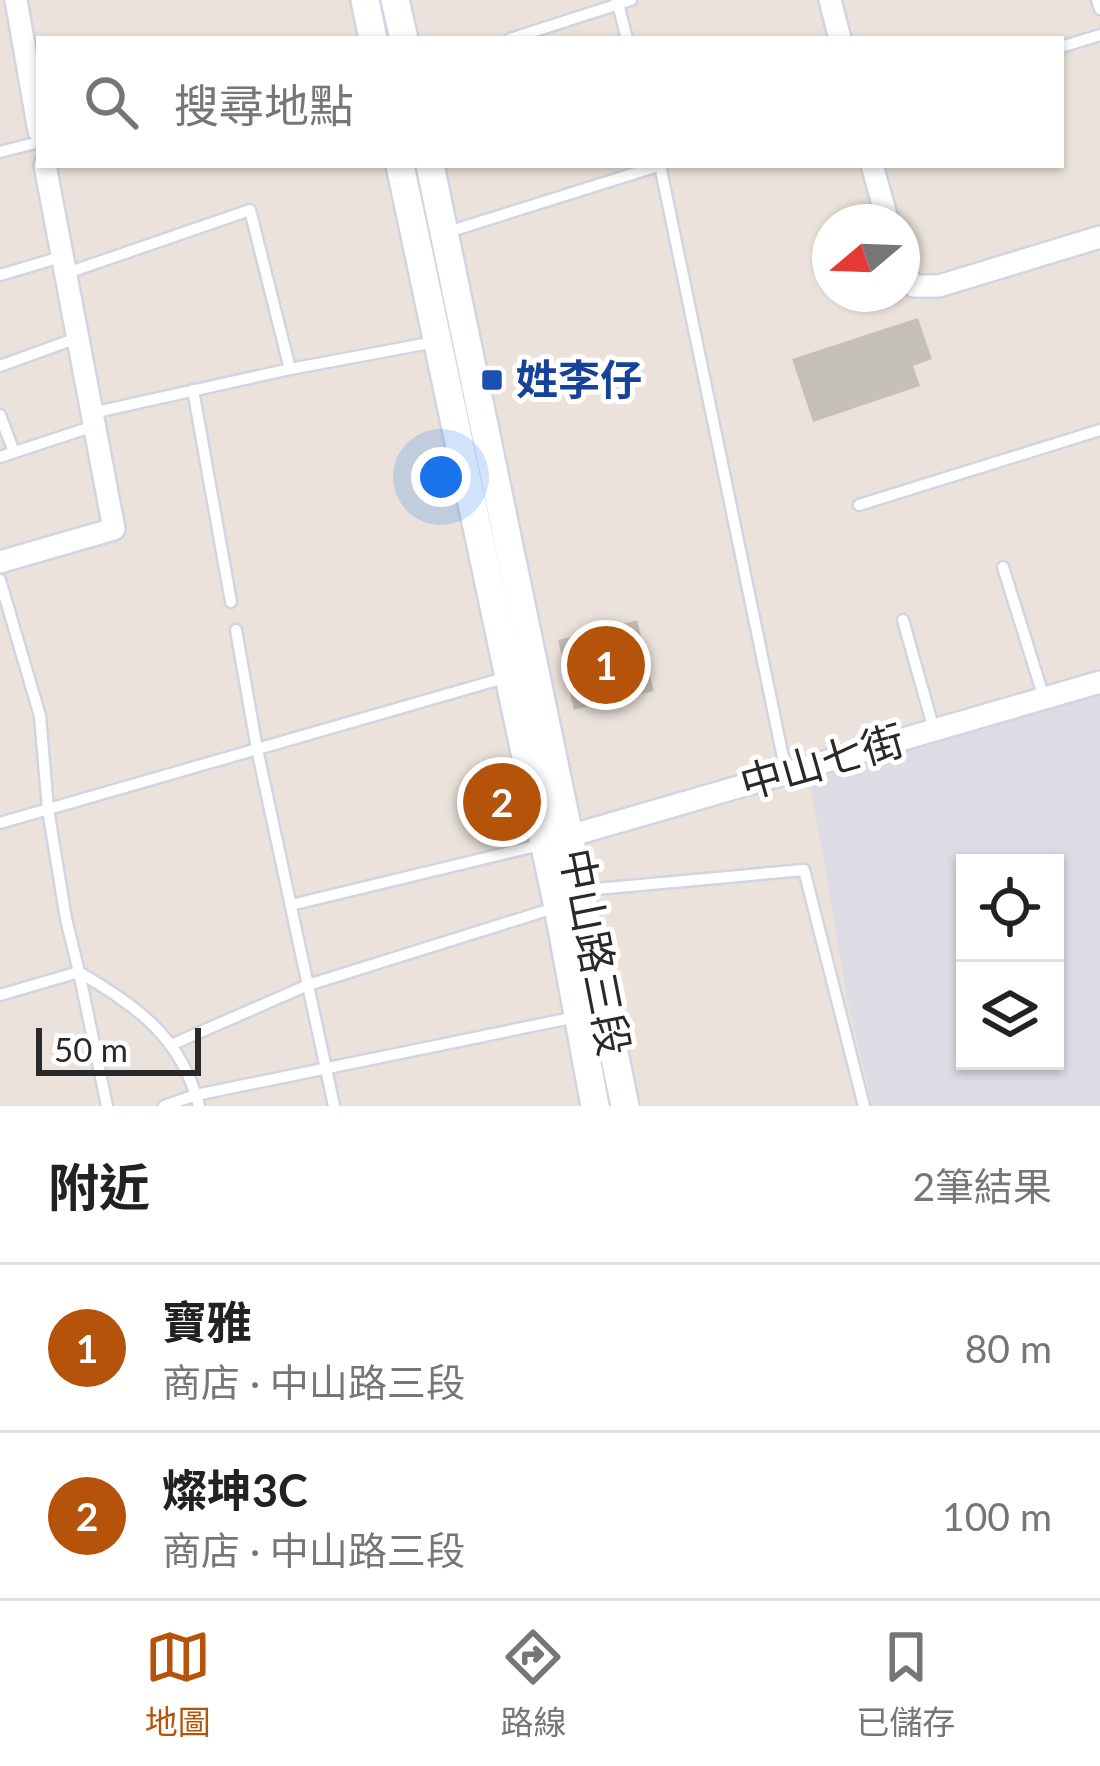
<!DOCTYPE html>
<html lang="zh-TW">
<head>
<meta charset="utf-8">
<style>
	body { margin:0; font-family:Lato,"Noto Sans TC",sans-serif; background:#f6f6f6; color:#222 }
	.controls { position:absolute; right:36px; bottom:36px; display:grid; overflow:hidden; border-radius:0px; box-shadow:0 3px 9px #0004 }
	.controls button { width:108px; height:108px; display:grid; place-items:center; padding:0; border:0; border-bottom:3px solid #e0e0e0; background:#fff; color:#222; font:60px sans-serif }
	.compass { position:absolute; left:812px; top:204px; width:108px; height:108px; border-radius:50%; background:#fff; box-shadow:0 3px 9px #0004; rotate:251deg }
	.scale { position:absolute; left:36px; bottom:30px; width:165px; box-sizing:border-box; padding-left:12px; border:6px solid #292929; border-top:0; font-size:33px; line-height:42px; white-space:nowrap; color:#292929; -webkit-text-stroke:9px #fff; paint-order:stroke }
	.you { position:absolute; left:441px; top:477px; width:42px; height:42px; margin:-30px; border:9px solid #fff; border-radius:50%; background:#1a73e8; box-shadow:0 0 0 18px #1a73e833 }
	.badge { display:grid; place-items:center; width:78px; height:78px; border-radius:50%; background:#b45309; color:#fff; font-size:39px; font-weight:700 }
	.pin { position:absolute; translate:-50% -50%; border:6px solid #fff; box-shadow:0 3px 12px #0006 }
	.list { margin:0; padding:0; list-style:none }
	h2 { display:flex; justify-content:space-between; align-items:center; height:156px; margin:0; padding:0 48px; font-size:51px }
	h2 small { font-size:39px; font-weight:400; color:#767676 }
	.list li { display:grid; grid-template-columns:78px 1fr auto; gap:36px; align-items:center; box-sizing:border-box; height:168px; padding:0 48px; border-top:3px solid #e0e0e0 }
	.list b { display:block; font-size:45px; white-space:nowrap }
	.list p { margin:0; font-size:39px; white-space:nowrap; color:#767676 }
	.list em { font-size:39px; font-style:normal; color:#767676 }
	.icon { flex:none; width:66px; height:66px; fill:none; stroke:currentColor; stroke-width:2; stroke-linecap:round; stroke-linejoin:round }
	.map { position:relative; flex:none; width:1100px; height:1106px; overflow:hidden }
	.search { position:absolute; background:#fff; box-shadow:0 3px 9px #0004; left:36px; right:36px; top:36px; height:132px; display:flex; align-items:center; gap:30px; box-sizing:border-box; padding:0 42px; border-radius:0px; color:#767676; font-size:45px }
	.sheet { height:492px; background:#fff }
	nav { display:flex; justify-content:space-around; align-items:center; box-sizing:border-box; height:168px; border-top:3px solid #e0e0e0; background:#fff; font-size:33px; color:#767676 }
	nav a { display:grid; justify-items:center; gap:6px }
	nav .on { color:#b45309 }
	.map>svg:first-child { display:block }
	.industrial { fill:#dddbe3; fill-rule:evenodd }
	.building { fill:#c6c0bb; stroke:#c6bfb5; stroke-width:3 }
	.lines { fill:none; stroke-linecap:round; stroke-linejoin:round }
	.service-casing { stroke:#d0d5e1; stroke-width:15 }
	.minor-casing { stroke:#d0d5e1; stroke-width:26 }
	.secondary-casing { stroke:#d0d5e1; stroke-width:32 }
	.service { stroke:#fff; stroke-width:10 }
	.minor { stroke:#fff; stroke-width:21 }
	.secondary { stroke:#fff; stroke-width:27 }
	.transit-dot { fill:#1a4fb4; stroke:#fff; stroke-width:4.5 }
	.labels { text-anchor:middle; stroke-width:10; stroke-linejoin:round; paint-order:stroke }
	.transit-label { font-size:42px; font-weight:bold; fill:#164399; stroke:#fff; text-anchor:start }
	.street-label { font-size:42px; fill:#292929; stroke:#fff }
</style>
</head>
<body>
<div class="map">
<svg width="1100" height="1106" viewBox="0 0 1100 1106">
	<rect width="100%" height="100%" fill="#ebe3db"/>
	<path class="industrial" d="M1100 693V1106H873L846 993 810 781ZM965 863H1055V1061H965Z"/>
	<g class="building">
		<polygon points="917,320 930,358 911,365 918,385 814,420 794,360"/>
		<polygon points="636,622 652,690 575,708 560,641"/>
	</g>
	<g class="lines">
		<g class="service-casing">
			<g id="service">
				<polyline points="617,0 627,39"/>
				<polyline points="1097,0 1100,9"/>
				<polyline points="510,39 631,0"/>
				<polyline points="1061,47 1100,35"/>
				<polyline points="0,152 39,142"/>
				<polyline points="660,165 786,772"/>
				<polyline points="448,232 661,165"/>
				<polyline points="67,273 250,210 290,369"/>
				<polyline points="0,275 61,257"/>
				<polyline points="0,366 77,338"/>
				<polyline points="193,390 231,602"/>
				<polyline points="92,413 290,369 435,342"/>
				<polyline points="0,415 14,452"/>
				<polyline points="0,457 94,426"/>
				<polyline points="859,505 1100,430"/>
				<polyline points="1003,567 1044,698"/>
				<path d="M0 580 40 716 48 809 66 919 79 972C137 1007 181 1036 199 1106"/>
				<polyline points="903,620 934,730"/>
				<polyline points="236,630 257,749 334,1106"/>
				<polyline points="0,823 504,678"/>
				<polyline points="585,890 804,870 864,1106"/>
				<polyline points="291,905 544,844"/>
				<polyline points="0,995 79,972 107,1106"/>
				<polyline points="173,1044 308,985 554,908"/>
				<polyline points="164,1106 196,1095 576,1017"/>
			</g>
		</g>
		<g class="minor-casing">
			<g id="minor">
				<polyline points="16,0 39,131"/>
				<polyline points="830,0 840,39"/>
				<polyline points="872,165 888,222"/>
				<polyline points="902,270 914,286 939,286 1100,237"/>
				<polyline points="0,562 114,529 45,165"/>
				<polyline points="559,839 1100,682"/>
			</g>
		</g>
		<g class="secondary-casing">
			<g id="secondary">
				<polyline points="365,0 373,39"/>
				<polyline points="395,0 404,39"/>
				<polyline points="400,165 558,907 595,1106"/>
				<polyline points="430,165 625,1106"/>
			</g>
		</g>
		<use href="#service" class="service"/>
		<use href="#minor" class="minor"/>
		<use href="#secondary" class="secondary"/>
	</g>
	<rect class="transit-dot" x="480" y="368" width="24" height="24" rx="6"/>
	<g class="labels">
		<g class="transit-label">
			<text x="516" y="395">姓李仔</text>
		</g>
		<g class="street-label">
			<text transform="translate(822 762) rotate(-16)" y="15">中山七街</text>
			<text transform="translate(595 952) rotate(79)" y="15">中山路三段</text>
		</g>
	</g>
</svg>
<div class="controls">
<button><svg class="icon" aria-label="locate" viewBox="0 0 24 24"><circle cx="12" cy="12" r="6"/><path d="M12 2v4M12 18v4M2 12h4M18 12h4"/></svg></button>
<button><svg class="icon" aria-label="layers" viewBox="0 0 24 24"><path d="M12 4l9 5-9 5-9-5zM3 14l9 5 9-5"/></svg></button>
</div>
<svg class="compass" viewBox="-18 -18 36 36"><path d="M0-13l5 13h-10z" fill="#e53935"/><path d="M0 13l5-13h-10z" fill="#767676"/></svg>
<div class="scale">50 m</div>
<div class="you"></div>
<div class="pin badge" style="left:606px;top:665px">1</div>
<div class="pin badge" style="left:502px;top:802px">2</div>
<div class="search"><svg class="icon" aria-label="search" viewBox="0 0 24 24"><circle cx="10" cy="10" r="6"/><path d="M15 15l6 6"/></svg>搜尋地點</div>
</div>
<section class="sheet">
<h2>附近<small>2筆結果</small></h2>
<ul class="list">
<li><span class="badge">1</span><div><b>寶雅</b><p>商店 · 中山路三段</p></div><em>80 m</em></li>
<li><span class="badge">2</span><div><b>燦坤3C</b><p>商店 · 中山路三段</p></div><em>100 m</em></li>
</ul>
</section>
<nav>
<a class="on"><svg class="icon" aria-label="map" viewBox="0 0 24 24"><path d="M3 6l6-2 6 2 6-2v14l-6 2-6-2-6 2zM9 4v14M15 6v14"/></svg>地圖</a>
<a><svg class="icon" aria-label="directions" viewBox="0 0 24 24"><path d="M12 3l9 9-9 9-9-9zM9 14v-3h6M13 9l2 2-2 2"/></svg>路線</a>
<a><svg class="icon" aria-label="saved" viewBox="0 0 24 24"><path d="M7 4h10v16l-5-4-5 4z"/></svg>已儲存</a>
</nav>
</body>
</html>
